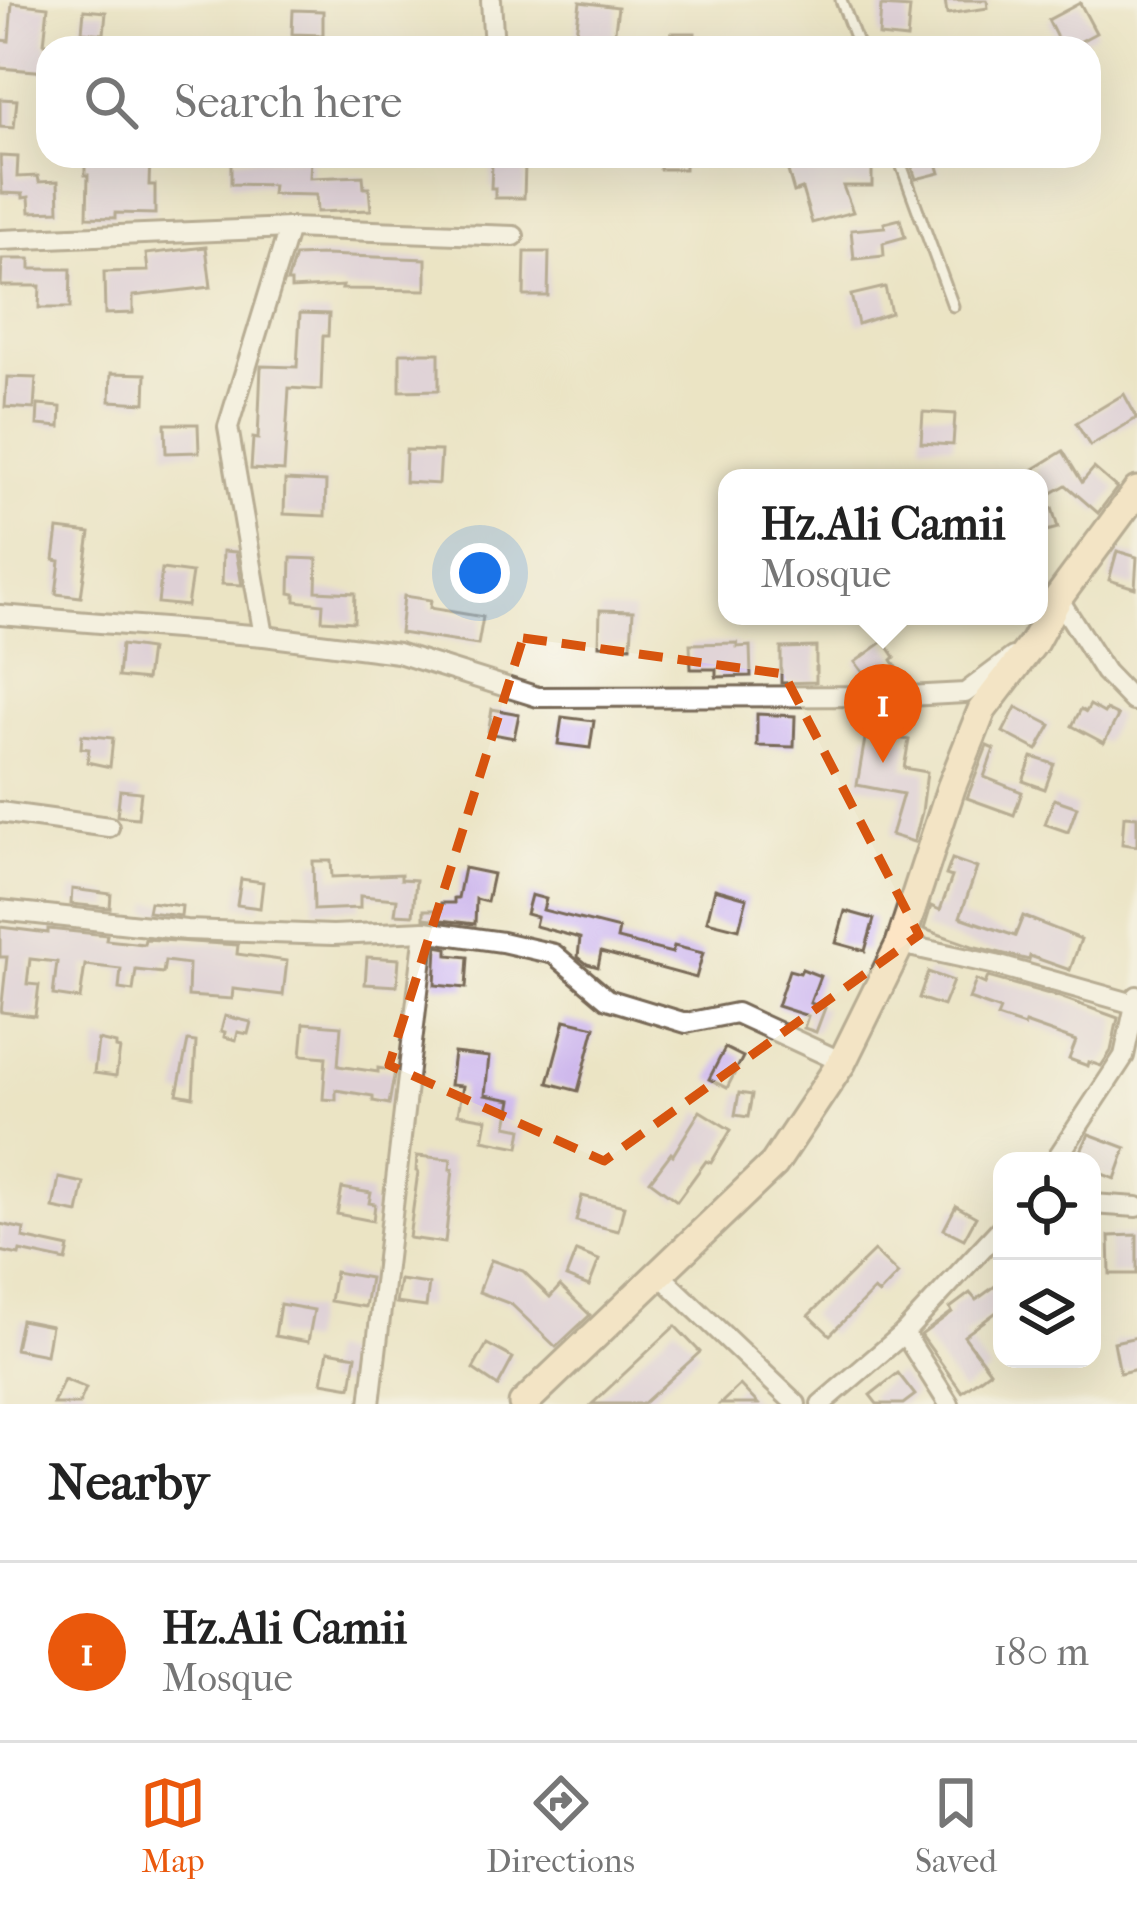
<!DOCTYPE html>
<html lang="en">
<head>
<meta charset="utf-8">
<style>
	body { margin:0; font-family:"IM FELL French Canon",serif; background:#f6f6f6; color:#222 }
	.controls { position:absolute; right:36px; bottom:36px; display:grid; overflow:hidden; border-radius:24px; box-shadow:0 12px 48px #0002 }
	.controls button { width:108px; height:108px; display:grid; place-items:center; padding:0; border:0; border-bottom:3px solid #e0e0e0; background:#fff; color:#222; font:60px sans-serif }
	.you { position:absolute; left:480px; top:573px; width:42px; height:42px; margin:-30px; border:9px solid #fff; border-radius:50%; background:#1a73e8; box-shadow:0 0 0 18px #1a73e833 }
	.badge { display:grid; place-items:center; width:78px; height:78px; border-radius:50%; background:#ea580c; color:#fff; font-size:39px; font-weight:700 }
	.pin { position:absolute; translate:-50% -99px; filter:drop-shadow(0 3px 6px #0008) }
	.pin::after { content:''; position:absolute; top:63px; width:42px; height:36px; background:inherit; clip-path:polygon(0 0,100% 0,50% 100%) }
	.popup { position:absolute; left:718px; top:469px; width:330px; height:156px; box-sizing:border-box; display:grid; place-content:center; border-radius:24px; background:#fff; filter:drop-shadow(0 3px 9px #0005); font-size:39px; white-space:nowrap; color:#767676 }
	.popup b { font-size:45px; color:#222 }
	.popup::after { content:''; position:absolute; left:50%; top:100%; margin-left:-24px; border:24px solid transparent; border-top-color:#fff }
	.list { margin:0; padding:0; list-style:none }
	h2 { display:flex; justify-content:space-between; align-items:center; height:156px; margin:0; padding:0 48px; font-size:51px }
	h2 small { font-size:39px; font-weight:400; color:#767676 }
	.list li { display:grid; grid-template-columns:78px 1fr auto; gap:36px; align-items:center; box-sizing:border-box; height:180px; padding:0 48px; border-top:3px solid #e0e0e0 }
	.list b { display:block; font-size:45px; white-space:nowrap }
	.list p { margin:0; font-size:39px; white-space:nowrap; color:#767676 }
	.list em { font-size:39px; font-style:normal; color:#767676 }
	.icon { flex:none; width:66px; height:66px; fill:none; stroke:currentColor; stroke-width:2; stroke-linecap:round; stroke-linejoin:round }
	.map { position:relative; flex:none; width:1137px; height:1404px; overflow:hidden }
	.search { position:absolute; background:#fff; box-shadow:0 12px 48px #0002; left:36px; right:36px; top:36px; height:132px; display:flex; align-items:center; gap:30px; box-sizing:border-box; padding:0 42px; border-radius:36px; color:#767676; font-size:45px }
	.sheet { height:336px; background:#fff }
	nav { display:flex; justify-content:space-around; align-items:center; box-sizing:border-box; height:168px; border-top:3px solid #e0e0e0; background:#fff; font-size:33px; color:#767676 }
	nav a { display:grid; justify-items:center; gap:6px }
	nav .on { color:#ea580c }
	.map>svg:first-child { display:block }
	.building { fill:#cfb9ec }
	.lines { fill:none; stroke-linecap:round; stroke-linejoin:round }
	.lane-casing { stroke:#796b58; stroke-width:15 }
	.street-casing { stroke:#796b58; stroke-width:24 }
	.secondary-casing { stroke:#796b58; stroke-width:33 }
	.lane { stroke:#fff; stroke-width:9 }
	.street { stroke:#fff; stroke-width:18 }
	.secondary { stroke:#fde5c5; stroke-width:27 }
	.marked { fill:none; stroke:#d7540e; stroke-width:9; stroke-dasharray:24 15; stroke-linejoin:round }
</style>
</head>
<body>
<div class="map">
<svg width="1137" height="1404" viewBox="0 0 1137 1404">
	<rect width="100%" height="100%" fill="#fff"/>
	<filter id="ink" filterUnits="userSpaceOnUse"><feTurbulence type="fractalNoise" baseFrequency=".00833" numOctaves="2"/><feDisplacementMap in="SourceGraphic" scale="24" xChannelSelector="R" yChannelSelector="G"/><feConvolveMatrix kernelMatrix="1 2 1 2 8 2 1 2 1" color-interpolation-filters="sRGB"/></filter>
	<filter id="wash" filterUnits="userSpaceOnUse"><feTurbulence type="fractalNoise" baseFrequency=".004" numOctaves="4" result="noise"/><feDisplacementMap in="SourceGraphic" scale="48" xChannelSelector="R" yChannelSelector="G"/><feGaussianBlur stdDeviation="2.7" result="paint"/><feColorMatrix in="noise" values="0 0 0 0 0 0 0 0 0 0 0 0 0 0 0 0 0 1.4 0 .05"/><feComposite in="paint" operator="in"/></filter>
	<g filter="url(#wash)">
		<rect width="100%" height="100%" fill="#ebe4c4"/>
		<g id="blocks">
			<g class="building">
				<polygon points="945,0 987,0 988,8 947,14"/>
				<polygon points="580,2 618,7 613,46 575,41"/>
				<polygon points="12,3 48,7 44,44 48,44 48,72 0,68 0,40 9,41"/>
				<polygon points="1080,3 1096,33 1068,48 1062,48 1048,20"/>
				<polygon points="881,6 910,8 907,39 879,36"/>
				<polygon points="84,10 106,12 104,34 82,32"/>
				<polygon points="293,10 323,11 323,35 292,34"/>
				<polygon points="671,33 695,33 694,48 671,48"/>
				<polygon points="0,99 17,100 14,128 0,127"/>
				<polygon points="0,156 18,157 17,177 38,176 39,182 58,181 59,211 30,212 29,197 23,198 23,194 2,193"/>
				<polygon points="85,156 150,156 149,185 155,185 155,214 115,213 115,218 87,217 88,175 85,175"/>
				<rect x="660" y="156" width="25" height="13"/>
				<polygon points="908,156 935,156 940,173 916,179"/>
				<polygon points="231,159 311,159 310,178 363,176 364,188 369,188 371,210 317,212 316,195 272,194 273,185 231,184"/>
				<polygon points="872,161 872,186 843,186 853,212 812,223 802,189 794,192 788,171 819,162"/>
				<polygon points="492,164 525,164 524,198 495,198 495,188 491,188"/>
				<polygon points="900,219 905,237 883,243 884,256 854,259 851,230 885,227 884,223"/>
				<polygon points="206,247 211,287 133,296 133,313 105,314 104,272 148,271 146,254"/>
				<polygon points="525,252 549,252 548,296 524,296"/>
				<polygon points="324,255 426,259 426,290 342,289 343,286 291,289 291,282 287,282 295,256"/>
				<polygon points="2,259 30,259 30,269 71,269 70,308 39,308 40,286 1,286"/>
				<polygon points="885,287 891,313 858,324 851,295"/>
				<polygon points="300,313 329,314 328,336 323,336 321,390 289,388 284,471 251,469 253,438 258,439 261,366 297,367"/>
				<polygon points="400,353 439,353 439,390 400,391"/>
				<polygon points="111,373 146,374 145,403 110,401"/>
				<polygon points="7,377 36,378 34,409 5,407"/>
				<polygon points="1124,394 1137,418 1090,446 1076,423"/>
				<polygon points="38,405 61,407 60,427 37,425"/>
				<polygon points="923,412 955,414 953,445 921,443"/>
				<polygon points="165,424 198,424 199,452 166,453"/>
				<polygon points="406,450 441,451 439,484 405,482"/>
				<polygon points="1063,451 1082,482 1094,468 1117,488 1098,513 1066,485 1050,494 1034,469"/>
				<polygon points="285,480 326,482 325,516 284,514"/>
				<polygon points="1052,508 1058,528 1039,533 1039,512"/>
				<polygon points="58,529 90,533 81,597 56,594 60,561 54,560"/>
				<polygon points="223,551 236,552 242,585 222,584"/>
				<polygon points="1117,551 1137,557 1135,588 1109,580"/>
				<polygon points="291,558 317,559 316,591 355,593 354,622 322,620 323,604 295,601 295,594 290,593"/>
				<polygon points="162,569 192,573 187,606 158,603"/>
				<polygon points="404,596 431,600 430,608 483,617 478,645 400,633"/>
				<polygon points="600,610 633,611 631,646 599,645"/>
				<polygon points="884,641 895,657 892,660 899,670 882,683 871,683 855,662"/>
				<polygon points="737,643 737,647 750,646 751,676 716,677 716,669 691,669 690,644"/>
				<polygon points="121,645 150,649 146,680 118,677"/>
				<polygon points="816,647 816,682 781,683 781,648"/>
				<polygon points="1090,705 1104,713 1106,710 1118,716 1104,743 1072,726 1081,709 1086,712"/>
				<polygon points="1016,707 1051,725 1037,750 1003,732"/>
				<polygon points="492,709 519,714 514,738 488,733"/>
				<polygon points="757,714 795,716 794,747 757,746"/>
				<polygon points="562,717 594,721 590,748 558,744"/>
				<polygon points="866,733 909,740 904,768 927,772 922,812 914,842 891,835 903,794 857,785"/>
				<polygon points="82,735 113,738 110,767 87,762 89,749 81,748"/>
				<polygon points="987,746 994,749 984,777 1022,792 1014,815 967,798"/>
				<polygon points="1032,757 1054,764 1045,789 1023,781"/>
				<polygon points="120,790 141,792 138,818 117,816"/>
				<polygon points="1054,799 1077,807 1068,832 1045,824"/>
				<polygon points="1124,816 1137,817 1137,846 1122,844"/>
				<polygon points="952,859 977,868 960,917 1015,936 1023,916 1081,939 1070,970 1030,956 1029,960 972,946 924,929 931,906 940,910 952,877 946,875"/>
				<polygon points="313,861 331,861 332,877 401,874 401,879 416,880 413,915 395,914 397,899 360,896 360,908 314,910"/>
				<polygon points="464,868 493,874 487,902 476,899 475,924 424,918 424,910 441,910 441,903 454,903 454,898 458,898"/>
				<polygon points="241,879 263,882 260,908 237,905"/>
				<polygon points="72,889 111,894 110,908 71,904"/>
				<polygon points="715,889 747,898 739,929 707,921"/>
				<polygon points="531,895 546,899 543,910 619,929 617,939 672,953 674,946 703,953 696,978 601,952 598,967 587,964 578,957 580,938 535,926 537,917 526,914"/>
				<polygon points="150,902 182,906 181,916 148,912"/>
				<polygon points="845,911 874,919 865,951 836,943"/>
				<polygon points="0,927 48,933 48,929 107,935 106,940 144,944 145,939 238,945 237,954 287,961 283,995 233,989 232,999 188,996 189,964 165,961 163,973 136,970 133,991 119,989 121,969 85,965 80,999 53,995 57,962 30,959 27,984 39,985 35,1016 1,1012 7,957 0,957"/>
				<polygon points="437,946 448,948 448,955 468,957 466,988 435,985"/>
				<polygon points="367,957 399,959 397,986 365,984"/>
				<polygon points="802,969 820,976 810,1003 825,1008 816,1032 804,1028 808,1016 777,1006 789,970 800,973"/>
				<polygon points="928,972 953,981 943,1006 919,998"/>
				<polygon points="988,977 1060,997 1118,1018 1111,1051 1101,1066 1089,1062 1088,1066 1069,1059 1076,1041 1025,1023 1024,1026 997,1017 1000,1010 969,999 976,980 985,984"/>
				<polygon points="225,1016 251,1022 248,1034 238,1032 236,1040 224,1037 225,1032 221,1031"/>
				<polygon points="565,1020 595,1027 578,1091 548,1083"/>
				<polygon points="304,1023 341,1026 338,1066 378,1072 378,1068 395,1071 389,1104 373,1101 373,1096 336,1090 336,1100 323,1099 326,1057 301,1055"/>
				<polygon points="98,1040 116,1044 116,1048 120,1049 116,1076 94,1073"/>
				<polygon points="188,1041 196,1042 193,1097 177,1094"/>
				<polygon points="725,1048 743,1057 727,1088 709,1079"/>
				<polygon points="454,1053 489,1057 485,1095 512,1100 507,1126 522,1129 519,1147 483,1140 487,1119 458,1114 463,1086 450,1085"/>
				<polygon points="739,1093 752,1095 748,1117 735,1115"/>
				<polygon points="700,1111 731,1130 711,1163 706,1161 677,1201 650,1181 671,1153 673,1155"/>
				<polygon points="1089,1134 1126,1148 1115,1179 1092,1170 1092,1161 1081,1161 1084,1154 1080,1153"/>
				<polygon points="417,1156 451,1159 450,1169 453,1169 445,1243 409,1238 418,1172 416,1171"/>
				<polygon points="59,1178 84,1183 78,1213 53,1208"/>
				<polygon points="342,1188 371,1193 369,1203 375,1204 373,1221 337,1214"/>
				<polygon points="582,1196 624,1206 618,1231 576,1221"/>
				<polygon points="956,1206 976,1217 964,1239 944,1229"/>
				<polygon points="0,1224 24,1229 23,1238 69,1248 66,1261 20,1251 19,1255 0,1251"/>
				<polygon points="1137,1235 1137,1274 1110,1274 1109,1236"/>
				<polygon points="576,1251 599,1260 589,1286 566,1277"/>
				<polygon points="874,1251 898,1274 879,1294 874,1290 830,1335 809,1315"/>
				<polygon points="491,1260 523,1271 550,1297 560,1286 590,1315 556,1347 511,1304 479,1292"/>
				<polygon points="335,1272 370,1278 365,1307 330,1301"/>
				<polygon points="400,1280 429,1284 426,1307 396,1303"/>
				<polygon points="1002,1281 1002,1308 964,1336 990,1371 962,1392 921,1335 952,1312 950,1308 970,1293 976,1300"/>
				<polygon points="280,1304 314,1310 308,1342 275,1336"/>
				<polygon points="21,1320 51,1326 46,1355 15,1349"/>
				<polygon points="675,1326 700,1352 643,1404 592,1404"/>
				<polygon points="1137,1337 1137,1369 1120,1373 1114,1342"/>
				<polygon points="487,1344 513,1358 498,1386 473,1369"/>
				<polygon points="328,1351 356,1356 351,1387 322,1382"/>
				<polygon points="898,1373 915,1395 903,1404 877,1404 870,1395"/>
				<polygon points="64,1379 86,1388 79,1404 53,1404"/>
				<polygon points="740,1385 758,1404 720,1404"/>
			</g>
		</g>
	</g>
	<g filter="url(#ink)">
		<use href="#blocks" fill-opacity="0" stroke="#796b58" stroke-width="3"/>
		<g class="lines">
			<g class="lane-casing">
				<g id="lane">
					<polyline points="841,0 859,48"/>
					<polyline points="898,156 953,306"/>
				</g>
			</g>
			<g class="street-casing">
				<g id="street">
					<polyline points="491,0 494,48"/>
					<polyline points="0,240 289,228 514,236"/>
					<polyline points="1058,598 1105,672 1133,701 1137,701"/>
					<polyline points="0,615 264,636 398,653 538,697 908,696 965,693 1013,657"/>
					<polyline points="264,636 228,427 289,228"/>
					<polyline points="0,812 109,827"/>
					<polyline points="0,910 186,930 333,935 425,931 502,942 554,954 607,999 686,1023 736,1013 842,1062"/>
					<polyline points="900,944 996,965 1134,1004"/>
					<polyline points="1055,1161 1124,1056 1137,996"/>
					<polyline points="1092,1204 1137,1207"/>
					<polyline points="659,1274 796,1404"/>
					<polyline points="904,1333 949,1404"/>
					<polyline points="370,1404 425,931"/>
					<polyline points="821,1404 904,1333 1002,1227"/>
				</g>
			</g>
			<g class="secondary-casing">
				<polyline id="secondary" points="523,1404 774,1164 842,1062 900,944 951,788 982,710 1034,642 1058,598 1137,491"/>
			</g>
			<use href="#lane" class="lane"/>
			<use href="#street" class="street"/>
			<use href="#secondary" class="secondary"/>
		</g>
	</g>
	<path d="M0 0H1137V1404H0ZM523 638 784 674 919 935 604 1161 389 1065Z" fill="#ebe4c4" fill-opacity=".55" fill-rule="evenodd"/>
	<path class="marked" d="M523 638 784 674 919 935 604 1161 389 1065Z"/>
</svg>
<div class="controls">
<button><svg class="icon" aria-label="locate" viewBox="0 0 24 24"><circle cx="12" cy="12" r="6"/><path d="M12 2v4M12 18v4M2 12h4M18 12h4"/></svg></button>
<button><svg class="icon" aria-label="layers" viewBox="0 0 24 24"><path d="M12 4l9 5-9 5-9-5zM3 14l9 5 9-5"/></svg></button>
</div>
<div class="you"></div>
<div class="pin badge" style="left:883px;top:763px">1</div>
<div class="popup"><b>Hz.Ali Camii</b>Mosque</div>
<div class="search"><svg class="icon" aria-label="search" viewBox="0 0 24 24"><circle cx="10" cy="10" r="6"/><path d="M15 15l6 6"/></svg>Search here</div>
</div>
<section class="sheet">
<h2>Nearby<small></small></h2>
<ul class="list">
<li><span class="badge">1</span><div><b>Hz.Ali Camii</b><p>Mosque</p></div><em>180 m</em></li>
</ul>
</section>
<nav>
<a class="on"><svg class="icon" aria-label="map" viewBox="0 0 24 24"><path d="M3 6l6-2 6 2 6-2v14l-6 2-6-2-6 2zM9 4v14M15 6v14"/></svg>Map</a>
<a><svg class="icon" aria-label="directions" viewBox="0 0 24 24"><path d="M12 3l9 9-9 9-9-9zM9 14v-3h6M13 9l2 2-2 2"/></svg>Directions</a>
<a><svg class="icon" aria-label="saved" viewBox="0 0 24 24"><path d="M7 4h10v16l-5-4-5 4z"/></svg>Saved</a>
</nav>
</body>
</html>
